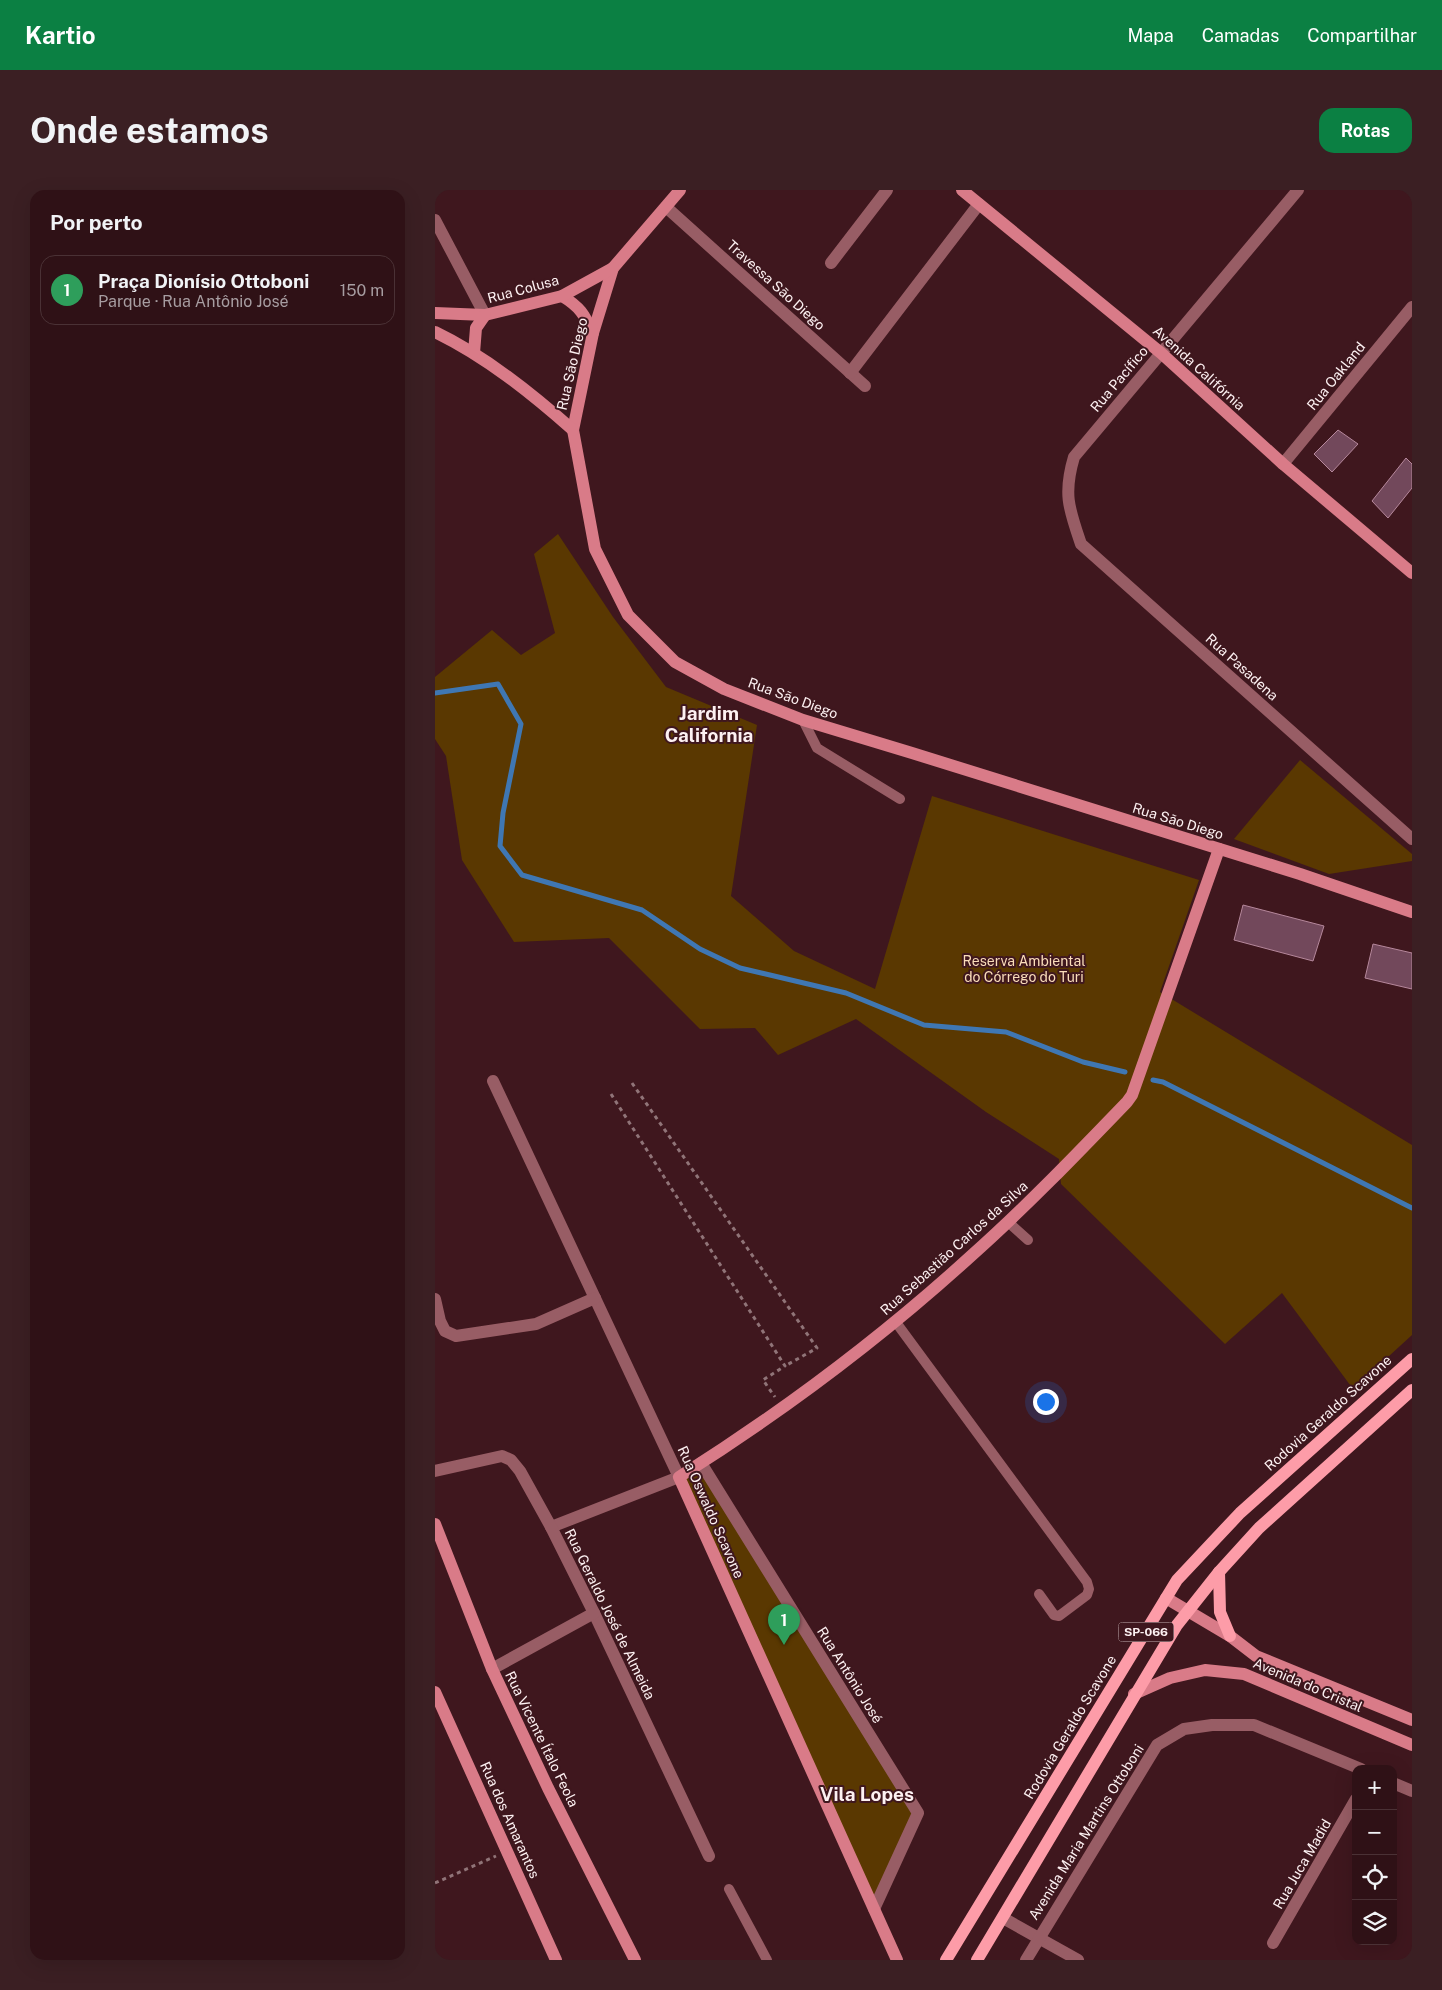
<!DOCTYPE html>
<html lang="pt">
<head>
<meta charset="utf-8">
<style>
	body { margin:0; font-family:"Public Sans",sans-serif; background:#3b1f23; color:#f1f3f6 }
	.controls { position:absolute; right:15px; bottom:15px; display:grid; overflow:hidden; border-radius:10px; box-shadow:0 5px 20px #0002 }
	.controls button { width:45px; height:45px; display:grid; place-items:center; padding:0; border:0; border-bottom:1px solid #4a3135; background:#2f1116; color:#f1f3f6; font:25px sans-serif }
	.you { position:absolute; left:610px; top:1211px; width:18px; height:18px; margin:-12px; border:4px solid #fff; border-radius:50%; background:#1a73e8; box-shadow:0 0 0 8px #1a73e833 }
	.badge { display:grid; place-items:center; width:32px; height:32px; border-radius:50%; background:#0b8043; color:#fff; font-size:16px; font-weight:700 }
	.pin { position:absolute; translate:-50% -41px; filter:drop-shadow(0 1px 2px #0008) }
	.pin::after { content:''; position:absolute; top:26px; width:18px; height:15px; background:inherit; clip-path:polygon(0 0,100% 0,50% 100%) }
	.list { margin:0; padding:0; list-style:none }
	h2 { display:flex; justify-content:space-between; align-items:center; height:65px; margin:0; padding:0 20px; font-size:21px }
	h2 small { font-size:16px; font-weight:400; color:#a79da1 }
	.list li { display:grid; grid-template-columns:32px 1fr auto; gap:15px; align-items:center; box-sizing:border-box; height:70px; margin:0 10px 10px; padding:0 10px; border:1px solid #4a3135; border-radius:15px }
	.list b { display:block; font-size:19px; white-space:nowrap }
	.list p { margin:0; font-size:16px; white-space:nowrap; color:#a79da1 }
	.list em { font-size:16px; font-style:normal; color:#a79da1 }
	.icon { flex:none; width:28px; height:28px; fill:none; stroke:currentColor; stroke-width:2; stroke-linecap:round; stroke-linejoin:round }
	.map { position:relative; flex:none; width:977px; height:1770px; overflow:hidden; border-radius:15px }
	header { display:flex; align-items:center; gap:30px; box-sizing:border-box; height:70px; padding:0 25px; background:#0b8043; color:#fff }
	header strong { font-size:24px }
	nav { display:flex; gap:28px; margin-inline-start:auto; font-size:18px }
	.intro { display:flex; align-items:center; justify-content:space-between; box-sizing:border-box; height:120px; padding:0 30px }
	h1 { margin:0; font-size:35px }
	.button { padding:12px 22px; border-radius:15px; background:#0b8043; color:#fff; font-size:18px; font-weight:700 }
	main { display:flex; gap:30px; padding:0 30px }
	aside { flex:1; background:#2f1116; border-radius:15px; box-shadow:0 5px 20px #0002 }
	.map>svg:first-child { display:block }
	.green { fill:#5a3801 }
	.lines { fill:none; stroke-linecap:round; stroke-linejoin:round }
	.stream { stroke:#3f77b3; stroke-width:5 }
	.building { fill:#72485b; stroke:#b6889c }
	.path { stroke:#907478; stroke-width:3; stroke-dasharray:4 4; stroke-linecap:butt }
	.lane { stroke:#985d65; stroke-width:10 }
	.street { stroke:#985d65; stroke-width:12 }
	.secondary { stroke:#d97b88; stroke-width:12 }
	.primary { stroke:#fd9ca8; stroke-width:12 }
	.labels { text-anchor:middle; stroke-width:4; stroke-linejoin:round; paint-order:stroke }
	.shield { fill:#3f171e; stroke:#c4b0b2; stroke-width:1 }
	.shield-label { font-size:12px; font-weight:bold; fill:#fdf1f2 }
	.street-label { font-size:14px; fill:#fdf1f2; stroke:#3f171e }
	.park-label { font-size:14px; fill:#faddba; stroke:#3f171e }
	.district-label { font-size:19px; font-weight:bold; fill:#fdf1f2; stroke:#3f171e }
</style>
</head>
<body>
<header>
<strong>Kartio</strong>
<nav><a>Mapa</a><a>Camadas</a><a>Compartilhar</a></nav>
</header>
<div class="intro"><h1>Onde estamos</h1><a class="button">Rotas</a></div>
<main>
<aside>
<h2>Por perto<small></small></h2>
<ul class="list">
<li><span class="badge" style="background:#2e9e5b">1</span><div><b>Praça Dionísio Ottoboni</b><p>Parque · Rua Antônio José</p></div><em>150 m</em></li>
</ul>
</aside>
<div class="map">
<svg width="977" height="1770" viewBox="0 0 977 1770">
	<rect width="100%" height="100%" fill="#3f171e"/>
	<g class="green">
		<polygon points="123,344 178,427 231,497 322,535 296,706 359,761 440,799 497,606 764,690 725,802 977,955 977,1145 918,1199 847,1103 790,1154 626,994 624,969 551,922 421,829 343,865 320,838 265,839 174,748 79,752 27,670 11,566 0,549 0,487 57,440 86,465 120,443 99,364"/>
		<polygon points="865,570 977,664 977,671 894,684 799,649"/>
		<polygon points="266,1273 483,1623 439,1719 244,1287"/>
	</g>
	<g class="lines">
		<g class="stream">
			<polyline points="0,503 63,494 86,534 68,623 65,656 87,685 207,720 265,759 305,778 411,803 489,835 571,842 648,872 690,882"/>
			<polyline points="718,890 728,892 977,1018"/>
		</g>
	</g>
	<g class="building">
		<polygon points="903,240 923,254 897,282 879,264"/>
		<polygon points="971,268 977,274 977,298 953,328 937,311"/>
		<polygon points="808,715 889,736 878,771 799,750"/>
		<polygon points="938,754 977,763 977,799 930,788"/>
	</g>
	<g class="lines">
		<g class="path">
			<polyline points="197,893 382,1158 350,1176"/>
			<polyline points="176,904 350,1176 328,1190 340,1207"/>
			<polyline points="0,1693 61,1666"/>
		</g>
		<g class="lane">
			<polyline points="368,530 382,558 465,609"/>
			<polyline points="573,1032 593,1050"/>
			<polyline points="460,1131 652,1392 654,1399 652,1405 624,1426 619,1425 604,1404"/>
			<polyline points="294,1699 332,1770"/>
		</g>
		<g class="street">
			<path d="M863 0 639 267C628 304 634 319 646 354L977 649"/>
			<polyline points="231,17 430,196"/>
			<polyline points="0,30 50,125"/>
			<polyline points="396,73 452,0"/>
			<polyline points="415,183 544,14"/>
			<polyline points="848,274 977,117"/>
			<polyline points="58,891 244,1287 116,1337"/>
			<polyline points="0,1109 5,1131 10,1141 21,1146 101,1134 160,1108"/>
			<polyline points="266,1273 483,1623 439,1719"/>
			<polyline points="0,1281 67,1266 76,1270 85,1281 116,1337 159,1423 274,1666"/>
			<polyline points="57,1479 159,1423"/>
			<polyline points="958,1593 977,1601"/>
			<polyline points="568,1728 643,1770"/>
			<polyline points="838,1753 921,1609"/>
			<polyline points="591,1770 722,1555 749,1539 777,1535 819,1535 926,1579"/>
		</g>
		<g class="secondary">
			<polyline points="245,0 178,78 158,143 138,240 160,359 193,425 240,472 289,499 368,530 477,563 865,684 977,722"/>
			<polyline points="527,0 726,163 848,274 977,383"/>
			<path d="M127 106C145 117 149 124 158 143"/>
			<polyline points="0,123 50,125 127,106 178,78"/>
			<path d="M0 142C50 166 96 203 138 240"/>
			<polyline points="39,163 41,138 50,125"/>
			<polyline points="0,1334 57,1479 113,1598 200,1770"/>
			<polyline points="731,1408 795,1446 821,1466 977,1530"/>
			<polyline points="0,1502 121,1770"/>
			<polyline points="699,1504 735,1488 770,1480 809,1484 977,1555"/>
			<path d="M462 1770 244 1287C347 1222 446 1148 536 1066 591 1017 641 965 692 912L697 905 784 659"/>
		</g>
		<g class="primary">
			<polyline points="784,1382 785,1422 795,1446"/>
			<polyline points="511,1770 742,1390 805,1323 977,1169"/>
			<polyline points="542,1770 742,1435 784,1382 824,1338 977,1200"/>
		</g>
	</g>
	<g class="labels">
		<rect class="shield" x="683.5" y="1432.5" width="55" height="19" rx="4"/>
		<g class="shield-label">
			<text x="711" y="1446">SP-066</text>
		</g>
		<g class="street-label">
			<text transform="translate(341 95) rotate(42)" y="5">Travessa São Diego</text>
			<text transform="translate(88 99) rotate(-15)" y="5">Rua Colusa</text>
			<text transform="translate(137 174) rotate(-77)" y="5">Rua São Diego</text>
			<text transform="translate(764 178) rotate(42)" y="5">Avenida Califórnia</text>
			<text transform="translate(901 186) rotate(-51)" y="5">Rua Oakland</text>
			<text transform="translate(684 189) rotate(-50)" y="5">Rua Pacífico</text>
			<text transform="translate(807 477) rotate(42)" y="5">Rua Pasadena</text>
			<text transform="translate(358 508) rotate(20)" y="5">Rua São Diego</text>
			<text transform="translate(743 631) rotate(17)" y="5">Rua São Diego</text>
			<text transform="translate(519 1058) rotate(-42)" y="5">Rua Sebastião Carlos da Silva</text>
			<text transform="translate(893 1223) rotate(-42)" y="5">Rodovia Geraldo Scavone</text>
			<text transform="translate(276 1322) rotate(66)" y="5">Rua Oswaldo Scavone</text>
			<text transform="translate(175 1424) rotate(64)" y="5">Rua Geraldo José de Almeida</text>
			<text transform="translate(415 1485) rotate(58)" y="5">Rua Antônio José</text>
			<text transform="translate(873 1495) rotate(23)" y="5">Avenida do Cristal</text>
			<text transform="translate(635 1537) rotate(-59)" y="5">Rodovia Geraldo Scavone</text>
			<text transform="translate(107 1549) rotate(64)" y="5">Rua Vicente Ítalo Feola</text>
			<text transform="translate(75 1630) rotate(66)" y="5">Rua dos Amarantos</text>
			<text transform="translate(651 1642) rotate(-58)" y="5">Avenida Maria Martins Ottoboni</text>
			<text transform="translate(867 1674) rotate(-60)" y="5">Rua Juca Madid</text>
		</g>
		<g class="park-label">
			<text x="589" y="776">Reserva Ambiental<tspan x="589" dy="16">do Córrego do Turi</tspan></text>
		</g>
		<g class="district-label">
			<text x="274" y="530">Jardim<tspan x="274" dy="22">California</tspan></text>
			<text x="432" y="1611">Vila Lopes</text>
		</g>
	</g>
</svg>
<div class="controls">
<button>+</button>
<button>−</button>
<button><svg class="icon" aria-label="locate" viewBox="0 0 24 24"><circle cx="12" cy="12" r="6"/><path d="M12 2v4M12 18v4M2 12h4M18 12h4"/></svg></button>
<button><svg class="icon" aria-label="layers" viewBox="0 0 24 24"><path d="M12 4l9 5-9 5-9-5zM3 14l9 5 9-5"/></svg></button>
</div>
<div class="you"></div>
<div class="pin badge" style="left:349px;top:1455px;background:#2e9e5b">1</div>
</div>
</main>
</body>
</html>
